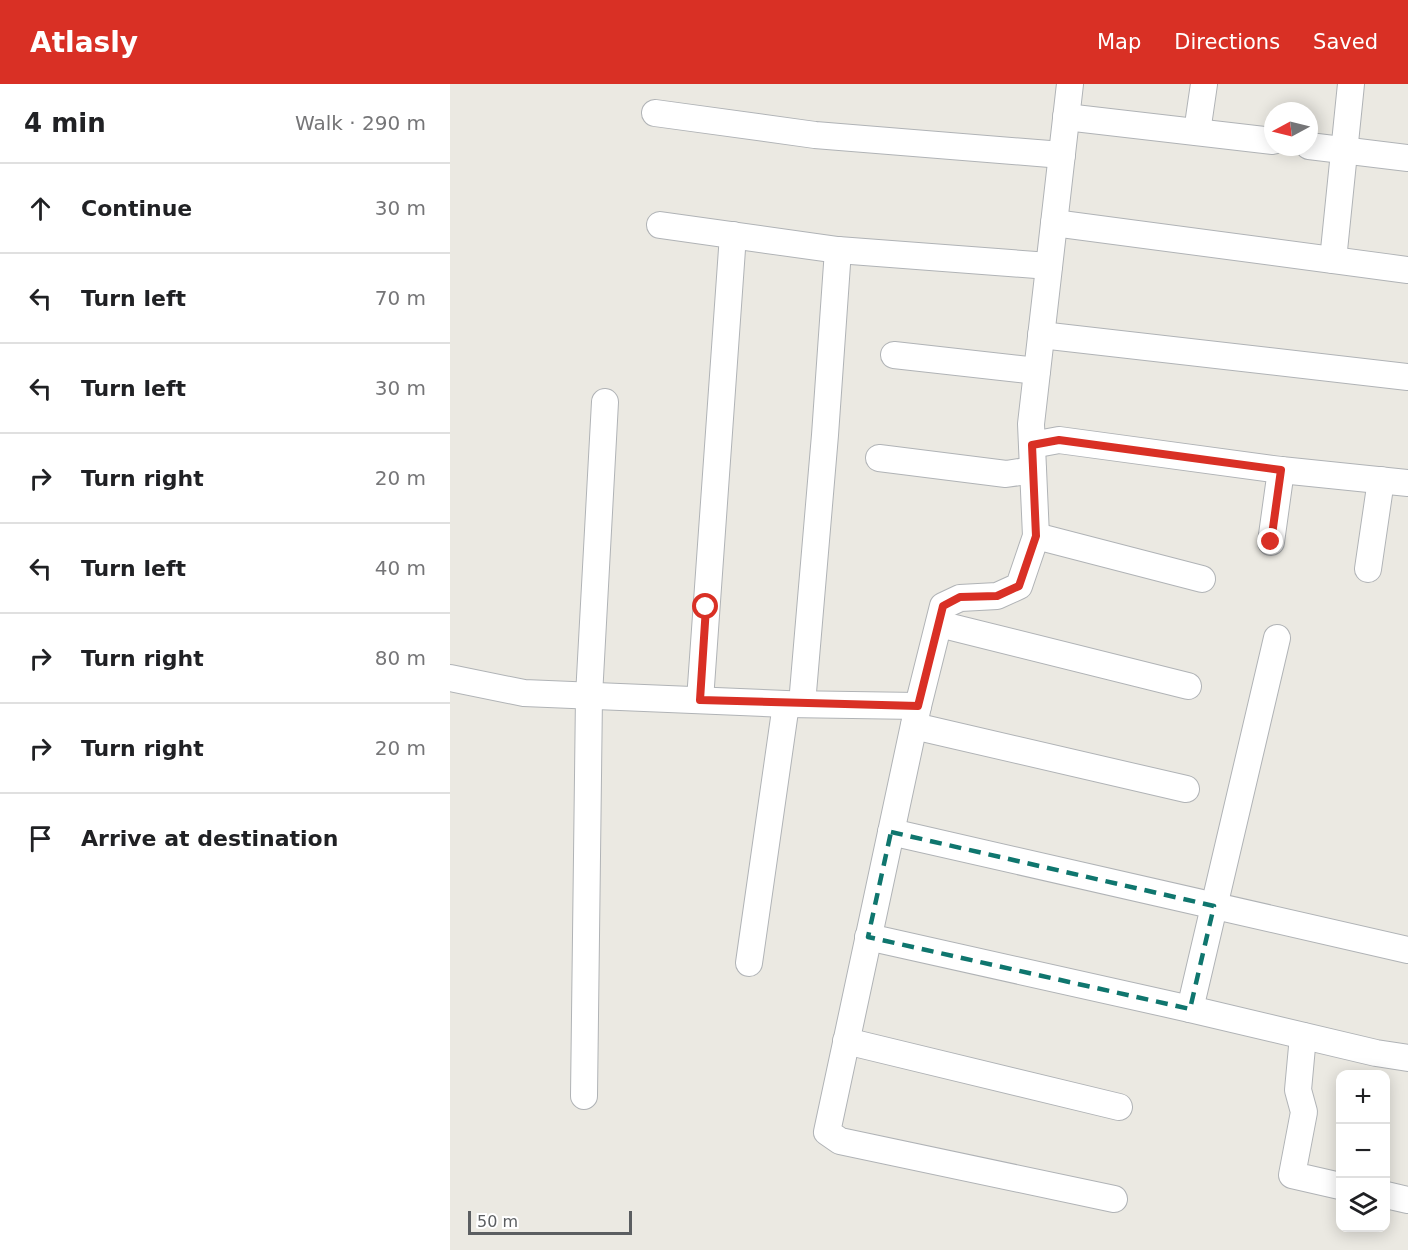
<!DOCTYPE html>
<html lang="en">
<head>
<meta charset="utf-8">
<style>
	body { margin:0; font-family:"DejaVu Sans",sans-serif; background:#f6f6f6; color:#202124 }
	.controls { position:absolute; right:18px; bottom:18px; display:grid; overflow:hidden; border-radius:12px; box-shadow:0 3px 15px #0003 }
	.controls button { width:54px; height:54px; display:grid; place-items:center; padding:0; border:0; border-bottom:2px solid #e0e0e0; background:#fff; color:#202124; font:30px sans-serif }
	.compass { position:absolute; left:814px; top:18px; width:54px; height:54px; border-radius:50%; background:#fff; box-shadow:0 3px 15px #0003; rotate:263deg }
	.scale { position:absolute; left:18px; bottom:15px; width:164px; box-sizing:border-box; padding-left:6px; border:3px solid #5b5e61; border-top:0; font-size:16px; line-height:21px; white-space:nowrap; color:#5b5e61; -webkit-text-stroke:4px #fff; paint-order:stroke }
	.stop { position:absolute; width:18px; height:18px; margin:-14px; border:4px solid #d93025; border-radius:50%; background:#fff }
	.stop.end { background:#d93025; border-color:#fff; box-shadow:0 2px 6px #0008 }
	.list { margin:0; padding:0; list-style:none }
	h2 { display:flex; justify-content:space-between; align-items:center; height:78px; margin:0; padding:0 24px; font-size:26px }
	h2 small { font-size:20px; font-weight:400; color:#757577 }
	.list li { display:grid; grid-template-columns:39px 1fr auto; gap:18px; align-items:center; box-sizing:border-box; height:90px; padding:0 24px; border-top:2px solid #e0e0e0 }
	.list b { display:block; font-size:22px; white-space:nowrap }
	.list em { font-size:20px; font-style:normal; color:#757577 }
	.icon { flex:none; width:33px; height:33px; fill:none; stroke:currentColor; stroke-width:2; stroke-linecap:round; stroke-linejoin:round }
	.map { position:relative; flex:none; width:958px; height:1166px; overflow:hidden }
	header { display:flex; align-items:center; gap:36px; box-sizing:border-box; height:84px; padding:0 30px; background:#d93025; color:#fff }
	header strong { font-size:28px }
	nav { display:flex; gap:33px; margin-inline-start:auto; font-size:21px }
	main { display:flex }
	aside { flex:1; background:#fff }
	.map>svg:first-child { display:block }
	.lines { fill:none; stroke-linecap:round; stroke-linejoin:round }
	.minor-casing { stroke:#b0b3b6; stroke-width:28 }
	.minor { stroke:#fff; stroke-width:26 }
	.route { stroke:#d93025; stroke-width:8 }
	.marked { fill:none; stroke:#0f766e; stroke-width:4.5; stroke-dasharray:12 8; stroke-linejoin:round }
</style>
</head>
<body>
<header>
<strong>Atlasly</strong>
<nav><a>Map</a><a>Directions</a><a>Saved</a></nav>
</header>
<main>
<aside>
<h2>4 min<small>Walk · 290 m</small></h2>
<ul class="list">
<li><svg class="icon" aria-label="ahead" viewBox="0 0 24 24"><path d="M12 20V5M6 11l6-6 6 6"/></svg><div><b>Continue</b></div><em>30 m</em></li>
<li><svg class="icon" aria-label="left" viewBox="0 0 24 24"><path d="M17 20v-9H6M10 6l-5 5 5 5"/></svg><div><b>Turn left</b></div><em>70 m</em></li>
<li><svg class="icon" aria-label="left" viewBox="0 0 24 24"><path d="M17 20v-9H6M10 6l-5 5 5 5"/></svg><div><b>Turn left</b></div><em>30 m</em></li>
<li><svg class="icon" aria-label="right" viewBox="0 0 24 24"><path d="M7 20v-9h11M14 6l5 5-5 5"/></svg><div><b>Turn right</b></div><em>20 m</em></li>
<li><svg class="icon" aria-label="left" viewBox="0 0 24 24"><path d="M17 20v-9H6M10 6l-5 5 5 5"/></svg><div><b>Turn left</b></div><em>40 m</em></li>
<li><svg class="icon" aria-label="right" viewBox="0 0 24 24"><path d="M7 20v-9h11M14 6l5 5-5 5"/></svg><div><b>Turn right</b></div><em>80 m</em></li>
<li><svg class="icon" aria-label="right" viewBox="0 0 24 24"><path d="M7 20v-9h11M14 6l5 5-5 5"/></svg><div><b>Turn right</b></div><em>20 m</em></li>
<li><svg class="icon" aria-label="arrive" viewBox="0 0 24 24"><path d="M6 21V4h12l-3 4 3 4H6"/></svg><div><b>Arrive at destination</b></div></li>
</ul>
</aside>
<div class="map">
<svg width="958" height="1166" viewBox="0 0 958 1166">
	<rect width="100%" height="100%" fill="#ebe9e2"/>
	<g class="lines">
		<g class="minor-casing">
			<g id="minor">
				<polyline points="620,0 581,340 586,452 569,502 547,512 510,514 493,522 468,622 377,1048 390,1057 664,1115"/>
				<polyline points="205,29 365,51 612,71"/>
				<polyline points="616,33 823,57"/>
				<polyline points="747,48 754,0"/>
				<polyline points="859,62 958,74"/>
				<polyline points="604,139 958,186"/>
				<polyline points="210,141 388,166 599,182"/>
				<polyline points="883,176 901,0"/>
				<polyline points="591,251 958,293"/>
				<polyline points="444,271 587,287"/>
				<polyline points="582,361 609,356 831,386 958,399"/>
				<polyline points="429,374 556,390 583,386"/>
				<polyline points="586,452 752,495"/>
				<polyline points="821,458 831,386"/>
				<polyline points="918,485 931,396"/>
				<polyline points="489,540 738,602"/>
				<polyline points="0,594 74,609 336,620 468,622"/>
				<polyline points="250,616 283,151"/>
				<polyline points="352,620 375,351 388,166"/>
				<polyline points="464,642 736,705"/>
				<polyline points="441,748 958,866"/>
				<polyline points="418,853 740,925 926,969 958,974"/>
				<polyline points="299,879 336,620"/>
				<polyline points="740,925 827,554"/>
				<polyline points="853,952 848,1006 854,1028 842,1091 890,1102"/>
				<polyline points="396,957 669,1023"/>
				<polyline points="134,1012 139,612 155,318"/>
				<polyline points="936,1111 958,1116"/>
			</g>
		</g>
		<use href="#minor" class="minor"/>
	</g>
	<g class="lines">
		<polyline class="route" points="256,523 250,616 468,622 493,522 510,513 547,512 569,502 586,452 582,361 609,356 831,386 821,458"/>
	</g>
	<path class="marked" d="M441 748 764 822 740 925 418 853Z"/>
</svg>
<div class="controls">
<button>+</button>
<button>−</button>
<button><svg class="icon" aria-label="layers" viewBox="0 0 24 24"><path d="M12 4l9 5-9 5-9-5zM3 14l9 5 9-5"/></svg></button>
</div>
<svg class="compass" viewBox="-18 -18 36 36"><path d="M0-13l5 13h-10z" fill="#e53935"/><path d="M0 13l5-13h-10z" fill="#757577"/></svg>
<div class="scale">50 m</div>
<div class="stop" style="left:256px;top:523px"></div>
<div class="stop end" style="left:821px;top:458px"></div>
</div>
</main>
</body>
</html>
